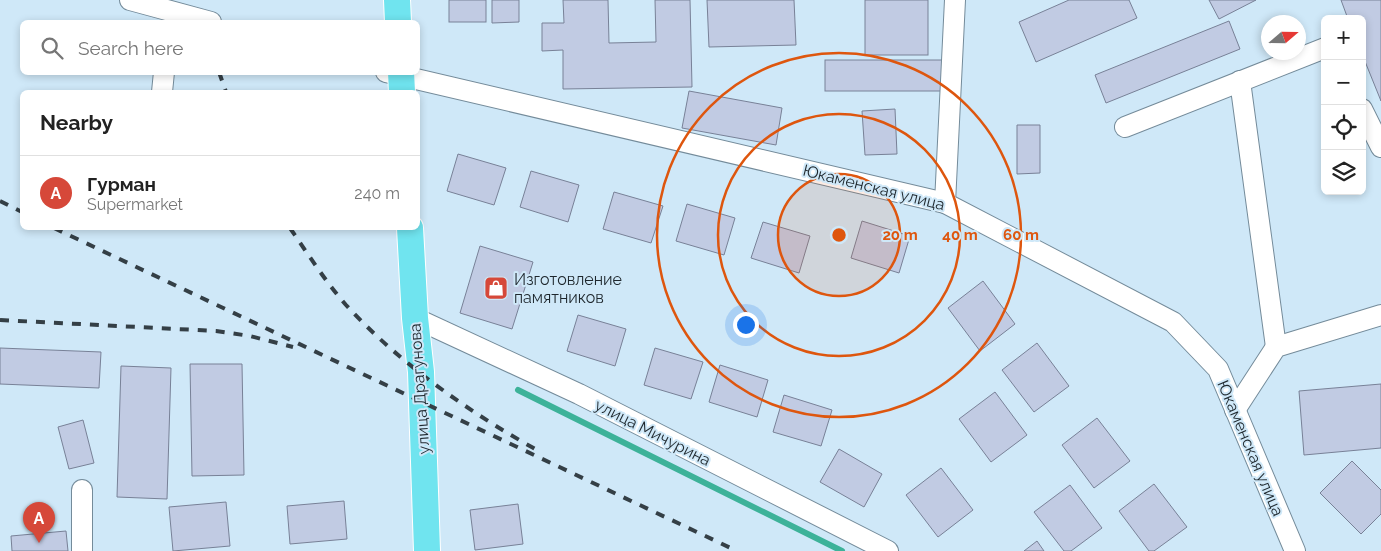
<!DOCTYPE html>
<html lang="en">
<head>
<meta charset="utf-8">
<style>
	body { margin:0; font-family:Raleway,sans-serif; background:#f2f2f2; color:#222 }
	.controls { position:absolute; right:15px; top:15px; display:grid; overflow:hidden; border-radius:8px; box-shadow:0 2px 8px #0003 }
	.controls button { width:45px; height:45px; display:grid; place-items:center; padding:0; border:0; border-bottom:1px solid #e0e0e0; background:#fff; color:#222; font:25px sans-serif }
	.compass { position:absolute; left:1261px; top:15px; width:45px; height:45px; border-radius:50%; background:#fff; box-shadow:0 2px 8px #0003; rotate:70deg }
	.you { position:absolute; left:745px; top:324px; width:18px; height:18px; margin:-12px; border:4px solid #fff; border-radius:50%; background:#1a73e8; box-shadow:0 0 0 8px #1a73e833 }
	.badge { display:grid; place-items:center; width:32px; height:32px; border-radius:50%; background:#d64839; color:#fff; font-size:16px; font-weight:700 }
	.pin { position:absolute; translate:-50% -41px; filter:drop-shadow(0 1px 2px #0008) }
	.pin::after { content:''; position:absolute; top:26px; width:18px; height:15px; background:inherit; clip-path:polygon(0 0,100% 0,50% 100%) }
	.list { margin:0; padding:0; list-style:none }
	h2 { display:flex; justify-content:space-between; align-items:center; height:65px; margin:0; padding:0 20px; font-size:21px }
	h2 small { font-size:16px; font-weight:400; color:#767676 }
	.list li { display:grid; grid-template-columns:32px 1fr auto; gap:15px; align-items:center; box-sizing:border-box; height:75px; padding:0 20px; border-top:1px solid #e0e0e0 }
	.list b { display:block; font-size:19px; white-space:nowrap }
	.list p { margin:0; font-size:16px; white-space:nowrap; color:#767676 }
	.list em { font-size:16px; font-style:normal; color:#767676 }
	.icon { flex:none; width:28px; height:28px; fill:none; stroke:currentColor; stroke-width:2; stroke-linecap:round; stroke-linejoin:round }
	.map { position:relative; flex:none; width:1381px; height:551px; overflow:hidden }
	.search { position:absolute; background:#fff; box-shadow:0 2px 8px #0003; left:20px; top:20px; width:400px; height:55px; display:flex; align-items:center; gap:12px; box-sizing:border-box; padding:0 18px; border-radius:8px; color:#767676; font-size:19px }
	.panel { position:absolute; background:#fff; box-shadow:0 2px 8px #0003; left:20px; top:90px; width:400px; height:140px; border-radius:8px }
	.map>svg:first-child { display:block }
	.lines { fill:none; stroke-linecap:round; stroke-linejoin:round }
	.stream { stroke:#3db299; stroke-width:6 }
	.building { fill:#c1cbe3; stroke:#788197 }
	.minor-casing { stroke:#748b9a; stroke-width:22 }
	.major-casing { stroke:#fff; stroke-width:28 }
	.minor { stroke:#fff; stroke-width:20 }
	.major { stroke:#70e4ef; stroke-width:26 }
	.rail { stroke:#343f46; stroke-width:4; stroke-dasharray:9 9; stroke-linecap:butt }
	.ring { fill:none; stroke:#de560e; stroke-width:2.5 }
	.labels { text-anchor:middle; stroke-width:4; stroke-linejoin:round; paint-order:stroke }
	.street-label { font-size:16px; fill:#1e272d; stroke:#cfe8f8 }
	.poi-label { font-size:16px; fill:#1e272d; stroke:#cfe8f8; text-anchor:start }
	.centre { fill:#de560e; stroke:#cfe8f8; stroke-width:2.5 }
	.ring-label { font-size:15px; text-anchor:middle; font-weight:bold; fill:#de560e; stroke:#cfe8f8; stroke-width:4; stroke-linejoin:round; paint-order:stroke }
</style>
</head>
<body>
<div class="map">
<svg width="1381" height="551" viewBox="0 0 1381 551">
	<rect width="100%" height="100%" fill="#cfe8f8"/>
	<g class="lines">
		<polyline class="stream" points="518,390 842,551"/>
	</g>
	<g class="building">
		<rect x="449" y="0" width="37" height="22"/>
		<polygon points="492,0 519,0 519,22 492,23"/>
		<polygon points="563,0 608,0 609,43 656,42 655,0 690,0 692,87 563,89 563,50 542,51 542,23 564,23"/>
		<polygon points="707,0 794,0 796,45 709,47"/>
		<rect x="865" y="0" width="63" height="55"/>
		<polygon points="1069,0 1129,0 1137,18 1036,62 1019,22"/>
		<polygon points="1209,0 1256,0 1219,19"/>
		<polygon points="1341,0 1381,0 1381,101 1362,54 1362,19 1348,19"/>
		<polygon points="1229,21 1240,49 1106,103 1095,75"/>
		<rect x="825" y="60" width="119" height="31"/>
		<polygon points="689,91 782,108 776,145 682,128"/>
		<polygon points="895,109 897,154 865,155 862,111"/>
		<polygon points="1017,125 1040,125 1040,173 1017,174"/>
		<polygon points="458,154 506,168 494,205 447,191"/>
		<polygon points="531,171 579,185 568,222 520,207"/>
		<polygon points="614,192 663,206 651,243 603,229"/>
		<polygon points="687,204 735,218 724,255 676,241"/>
		<polygon points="862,221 910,236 899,273 851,258"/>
		<polygon points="763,222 810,236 799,273 751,258"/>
		<polygon points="480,246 533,262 512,329 460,313"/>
		<polygon points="983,281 1015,324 980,351 948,308"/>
		<polygon points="578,315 626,329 615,366 567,351"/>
		<polygon points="1037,343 1069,386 1034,412 1002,370"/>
		<polygon points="0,348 101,352 99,388 0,384"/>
		<polygon points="655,348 703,362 691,399 644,385"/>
		<polygon points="190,364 242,364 244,475 192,476"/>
		<polygon points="720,365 768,380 757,417 709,402"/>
		<polygon points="121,366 171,368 167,499 117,497"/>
		<polygon points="1381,384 1381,448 1304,455 1299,391"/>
		<polygon points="995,392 1027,435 991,462 959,419"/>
		<polygon points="784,395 832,410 821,446 773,432"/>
		<polygon points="1097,418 1130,461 1094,488 1062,445"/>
		<polygon points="83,420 94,463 69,469 58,427"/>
		<polygon points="839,449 882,474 864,507 820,482"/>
		<polygon points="1352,461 1381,490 1381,514 1361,534 1320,493"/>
		<polygon points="941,468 973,510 938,537 906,495"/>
		<polygon points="1154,484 1187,527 1154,551 1149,551 1119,511"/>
		<polygon points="1070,485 1102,528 1071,551 1064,551 1034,512"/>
		<polygon points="344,501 347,539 290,544 287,506"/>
		<polygon points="226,502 230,546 173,551 169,507"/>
		<polygon points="518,504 523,544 475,550 470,510"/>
		<polygon points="66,531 68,551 12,551 11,536"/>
		<polygon points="1037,541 1044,551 1024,551"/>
	</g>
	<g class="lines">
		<g class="minor-casing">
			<g id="minor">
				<polyline points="130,0 211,22"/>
				<polyline points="386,72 945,203 1173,322 1218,369 1295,551"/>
				<polyline points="1240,81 1276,347"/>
				<polyline points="162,92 164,72"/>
				<polyline points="1362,109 1381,147"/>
				<polyline points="1125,127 1325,48"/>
				<polyline points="945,203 955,0"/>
				<polyline points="415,318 579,394 888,551"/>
				<polyline points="1235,410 1276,347 1381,315"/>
				<polyline points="82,551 82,490"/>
			</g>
		</g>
		<g class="major-casing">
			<g id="major">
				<polyline points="397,0 398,22"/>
				<polyline points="401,72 402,92"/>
				<polyline points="410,228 415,318 421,372 427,551"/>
			</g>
		</g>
		<use href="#minor" class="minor"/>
		<use href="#major" class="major"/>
		<g class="rail">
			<polyline points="219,72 226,92"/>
			<polyline points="0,201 22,212"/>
			<polyline points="54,228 737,551"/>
			<path d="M290 228C308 254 325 281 346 305 398 362 470 413 537 450"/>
			<polyline points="0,320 216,331 250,336 293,347"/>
		</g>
	</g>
	<circle cx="839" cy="235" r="61" fill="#de560e" fill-opacity=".12"/>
	<g class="ring">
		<circle cx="839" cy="235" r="61"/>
		<circle cx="839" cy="235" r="121"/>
		<circle cx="839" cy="235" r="182"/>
	</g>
	<defs>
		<g id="shop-square" transform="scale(1.25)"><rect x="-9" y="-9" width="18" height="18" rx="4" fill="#d64839" stroke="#cfe8f8"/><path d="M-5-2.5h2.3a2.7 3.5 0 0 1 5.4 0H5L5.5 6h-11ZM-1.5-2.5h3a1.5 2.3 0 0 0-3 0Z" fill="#fff"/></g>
	</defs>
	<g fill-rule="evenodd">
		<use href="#shop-square" x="496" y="288"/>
	</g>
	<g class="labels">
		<g class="street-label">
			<text transform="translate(874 187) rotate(14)" y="6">Юкаменская улица</text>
			<text transform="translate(419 389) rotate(-94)" y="6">улица Драгунова</text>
			<text transform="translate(653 432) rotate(27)" y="6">улица Мичурина</text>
			<text transform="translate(1251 448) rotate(67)" y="6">Юкаменская улица</text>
		</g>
		<g class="poi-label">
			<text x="514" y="285">Изготовление<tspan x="514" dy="18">памятников</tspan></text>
		</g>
	</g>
	<circle cx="839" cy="235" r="8" class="centre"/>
	<g class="ring-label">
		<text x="900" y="240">20 m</text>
		<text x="960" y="240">40 m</text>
		<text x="1021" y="240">60 m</text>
	</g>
</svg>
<div class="controls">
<button>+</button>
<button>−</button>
<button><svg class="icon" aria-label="locate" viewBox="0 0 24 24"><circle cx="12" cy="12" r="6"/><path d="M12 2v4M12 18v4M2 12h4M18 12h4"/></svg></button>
<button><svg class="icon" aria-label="layers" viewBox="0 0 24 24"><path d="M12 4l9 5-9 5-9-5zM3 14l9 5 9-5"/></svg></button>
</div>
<svg class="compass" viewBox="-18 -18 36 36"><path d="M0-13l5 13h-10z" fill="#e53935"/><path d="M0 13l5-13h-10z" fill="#767676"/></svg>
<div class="you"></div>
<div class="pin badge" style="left:39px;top:543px">A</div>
<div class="search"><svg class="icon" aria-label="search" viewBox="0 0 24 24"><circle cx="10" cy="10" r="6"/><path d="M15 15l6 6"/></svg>Search here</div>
<section class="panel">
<h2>Nearby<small></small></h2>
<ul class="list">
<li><span class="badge">A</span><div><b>Гурман</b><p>Supermarket</p></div><em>240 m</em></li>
</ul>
</section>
</div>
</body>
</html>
